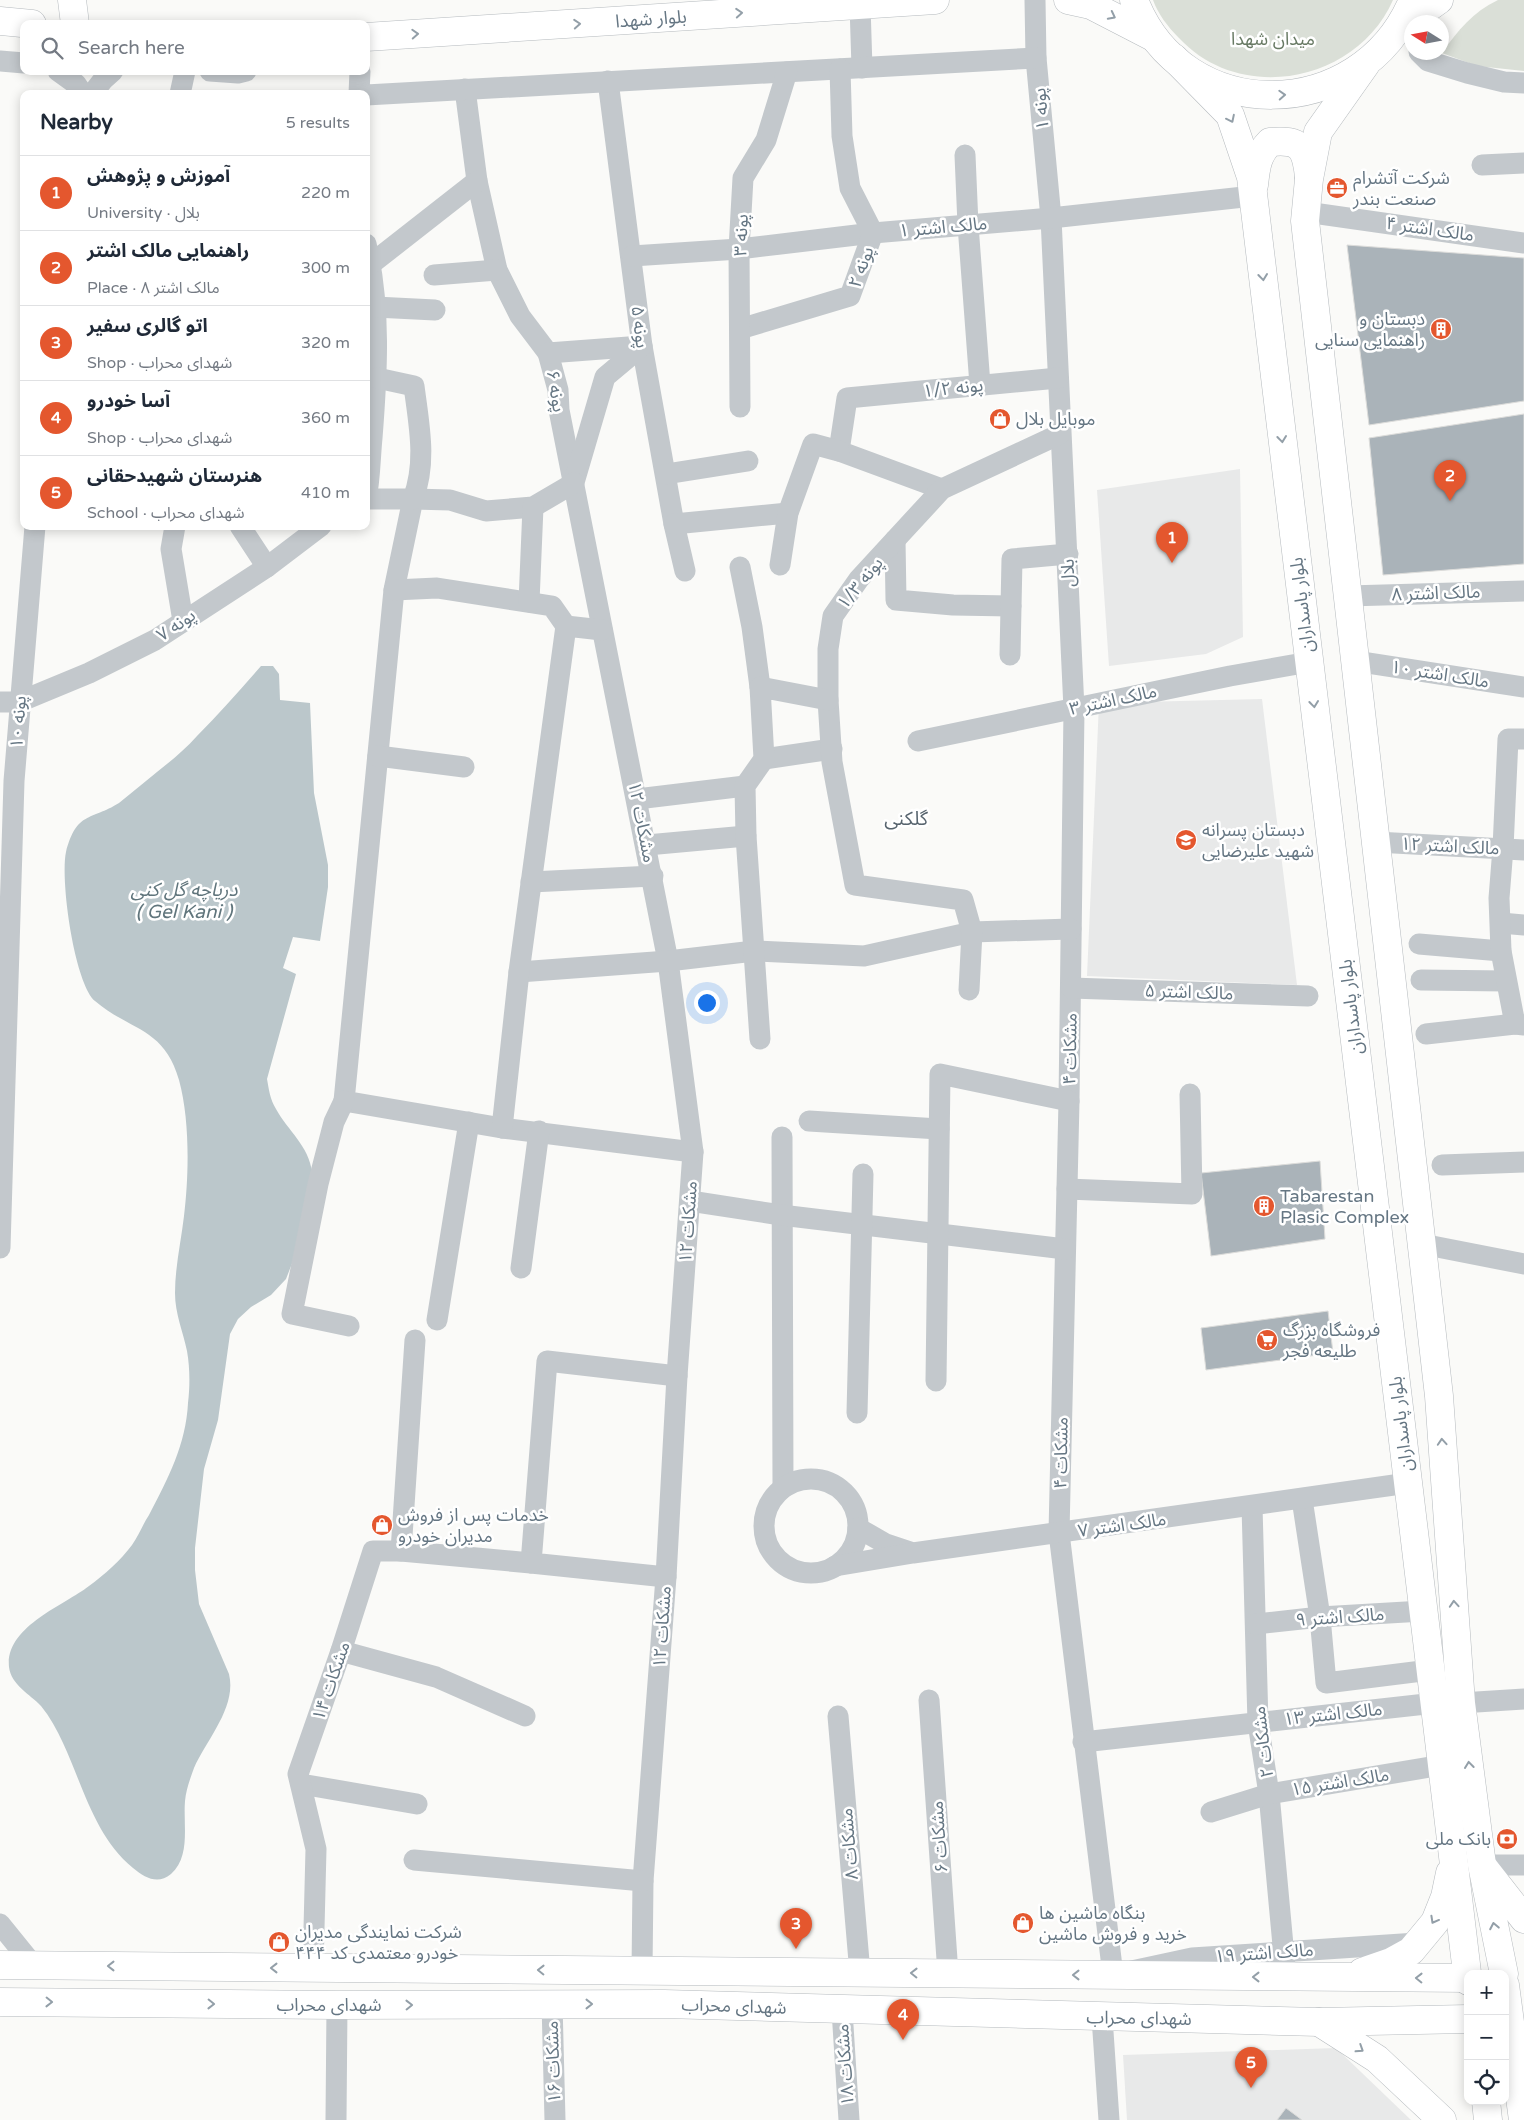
<!DOCTYPE html>
<html lang="en">
<head>
<meta charset="utf-8">
<style>
	body { margin:0; font-family:"Varela Round","Noto Sans Arabic",sans-serif; background:#f2f2f3; color:#1f2937 }
	.controls { position:absolute; right:15px; bottom:15px; display:grid; overflow:hidden; border-radius:10px; box-shadow:0 2px 12px #0003 }
	.controls button { width:45px; height:45px; display:grid; place-items:center; padding:0; border:0; border-bottom:1px solid #e0e1e3; background:#fff; color:#1f2937; font:25px sans-serif }
	.compass { position:absolute; left:1404px; top:15px; width:45px; height:45px; border-radius:50%; background:#fff; box-shadow:0 2px 12px #0003; rotate:281deg }
	.you { position:absolute; left:706px; top:1002px; width:18px; height:18px; margin:-12px; border:4px solid #fff; border-radius:50%; background:#1a73e8; box-shadow:0 0 0 8px #1a73e833 }
	.badge { display:grid; place-items:center; width:32px; height:32px; border-radius:50%; background:#e4572e; color:#fff; font-size:16px; font-weight:700 }
	.pin { position:absolute; translate:-50% -41px; filter:drop-shadow(0 1px 2px #0008) }
	.pin::after { content:''; position:absolute; top:26px; width:18px; height:15px; background:inherit; clip-path:polygon(0 0,100% 0,50% 100%) }
	.list { margin:0; padding:0; list-style:none }
	h2 { display:flex; justify-content:space-between; align-items:center; height:65px; margin:0; padding:0 20px; font-size:21px }
	h2 small { font-size:16px; font-weight:400; color:#747a83 }
	.list li { display:grid; grid-template-columns:32px 1fr auto; gap:15px; align-items:center; box-sizing:border-box; height:75px; padding:0 20px; border-top:1px solid #e0e1e3 }
	.list b { display:block; font-size:19px; white-space:nowrap }
	.list p { margin:0; font-size:16px; white-space:nowrap; color:#747a83 }
	.list em { font-size:16px; font-style:normal; color:#747a83 }
	.icon { flex:none; width:28px; height:28px; fill:none; stroke:currentColor; stroke-width:2; stroke-linecap:round; stroke-linejoin:round }
	.map { position:relative; flex:none; width:1524px; height:2120px; overflow:hidden }
	.search { position:absolute; background:#fff; box-shadow:0 2px 12px #0003; left:20px; top:20px; width:350px; height:55px; display:flex; align-items:center; gap:12px; box-sizing:border-box; padding:0 18px; border-radius:10px; color:#747a83; font-size:19px }
	.panel { position:absolute; background:#fff; box-shadow:0 2px 12px #0003; left:20px; top:90px; width:350px; height:440px; border-radius:10px }
	.map>svg:first-child { display:block }
	.built { fill:#e8e9e9 }
	.green { fill:#dadfd7 }
	.water { fill:#bbc7cb }
	.building { fill:#aab3b9; stroke:#dcdcda }
	.lines { fill:none; stroke-linecap:round; stroke-linejoin:round }
	.major-casing { stroke:#b5babe; stroke-width:29 }
	.minor { stroke:#c3c8cc; stroke-width:21 }
	.major { stroke:#fff; stroke-width:28 }
	.oneway { stroke:#939fa8 }
	.labels { text-anchor:middle; stroke-width:5; stroke-linejoin:round; paint-order:stroke }
	.street-label { font-size:18px; fill:#657683; stroke:#fff }
	.park-label { font-size:18px; fill:#687a64; stroke:#fff }
	.poi-label { font-size:18px; fill:#657683; stroke:#fff; text-anchor:start }
	.neighbourhood-label { font-size:19px; fill:#57646e; stroke:#fff }
	.water-label { font-size:19px; font-style:italic; fill:#60757c; stroke:#fff }
</style>
</head>
<body>
<div class="map">
<svg width="1524" height="2120" viewBox="0 0 1524 2120">
	<rect width="100%" height="100%" fill="#fafaf8"/>
	<g class="built">
		<polygon points="1240,469 1243,637 1206,654 1109,666 1097,490"/>
		<polygon points="1262,699 1297,985 1087,976 1099,703"/>
		<polygon points="1336,2048 1411,2120 1127,2120 1123,2055"/>
	</g>
	<g class="green">
		<path d="M1153 0H1393C1357 82 1241 105 1179 38 1168 27 1158 14 1153 0Z"/>
		<path d="M1498 0H1524V71L1477 66 1442 53C1458 30 1473 12 1498 0Z"/>
	</g>
	<path class="water" d="M261 666H273L279 674 280 700 310 703 314 793 328 865V887L320 941 293 937 283 968 296 974 267 1079C269 1090 270 1099 276 1109 288 1131 309 1146 312 1172L293 1261 286 1279 271 1295 251 1307 238 1319 230 1334 218 1420 204 1469 195 1548V1570L199 1604 229 1674C237 1707 207 1739 194 1768 190 1779 186 1790 185 1801 183 1825 191 1856 171 1874 158 1885 145 1878 133 1868 95 1837 83 1786 63 1743 57 1730 50 1717 41 1706 30 1694 11 1685 9 1667 5 1627 63 1606 89 1586 104 1575 121 1560 132 1545 139 1535 143 1524 149 1515 168 1479 186 1444 188 1403 190 1386 190 1368 187 1351 183 1331 175 1314 175 1293 175 1267 181 1242 184 1216 189 1175 190 1120 179 1080 164 1027 130 1031 95 1001 74 982 60 879 66 852 77 811 90 821 119 803 128 796 137 788 146 781 163 767 182 753 197 736 219 714 240 690 261 666Z"/>
	<g class="building">
		<polygon points="1347,245 1524,258 1524,401 1369,425"/>
		<polygon points="1524,414 1524,564 1383,575 1369,438"/>
		<polygon points="1320,1161 1325,1239 1211,1256 1201,1173"/>
		<polygon points="1328,1311 1333,1353 1206,1370 1201,1328"/>
		<polygon points="1286,2108 1302,2120 1277,2120"/>
	</g>
	<g class="lines">
		<g class="major-casing">
			<g id="major">
				<polyline points="72,0 75,24"/>
				<polyline points="1068,0 1091,5 1153,37"/>
				<path d="M1134 0C1183 128 1361 125 1413 0"/>
				<polyline points="0,21 32,24"/>
				<polyline points="1401,27 1439,0"/>
				<polyline points="366,37 935,0"/>
				<polyline points="1174,58 1230,115 1251,177 1468,1981"/>
				<polyline points="1366,64 1318,132 1309,179 1305,221 1439,1396 1461,1703 1482,1865 1504,1974"/>
				<path d="M1254 185C1256 167 1257 155 1270 142 1301 139 1306 148 1309 177"/>
				<polyline points="1485,1869 1524,1919"/>
				<polyline points="0,1965 1468,1978"/>
				<polyline points="1362,1972 1391,1962 1411,1951 1435,1922 1445,1897 1450,1873"/>
				<polyline points="1505,1985 1523,2120"/>
				<polyline points="0,2002 337,2005 664,2004 1319,2022 1468,2019"/>
				<polyline points="1319,2022 1377,2059 1442,2120"/>
				<polyline points="1486,2101 1488,2120"/>
			</g>
		</g>
		<g class="minor">
			<polyline points="1035,0 1036,58 1051,218 1074,709 1069,1101 1059,1533 1113,1975 1192,1958 1417,1943"/>
			<polyline points="860,5 862,68"/>
			<polyline points="1419,52 1428,61 1467,73 1504,82 1524,83"/>
			<polyline points="0,61 24,63"/>
			<polyline points="58,71 76,84 83,94"/>
			<polyline points="210,71 238,73 246,71"/>
			<polyline points="608,81 642,346 674,524 685,571"/>
			<polyline points="465,89 477,181 497,270 520,316 548,353 558,390 559,410 668,961 693,1152 677,1376 666,1577 643,1881 642,1971"/>
			<polyline points="92,94 103,80 113,71"/>
			<polyline points="180,94 185,71"/>
			<polyline points="359,94 360,71"/>
			<polyline points="366,95 1036,58"/>
			<polyline points="965,155 968,225 980,385"/>
			<polyline points="1482,165 1524,163"/>
			<polyline points="1306,212 1524,243"/>
			<path d="M366 244C381 308 377 374 372 438 370 458 370 480 366 499"/>
			<polyline points="632,256 739,249 873,233 1051,218 1253,196"/>
			<polyline points="371,264 477,181"/>
			<polyline points="434,275 497,270"/>
			<polyline points="375,307 435,310"/>
			<polyline points="740,329 850,296 873,233 850,188 842,136 840,69"/>
			<polyline points="548,353 642,346"/>
			<polyline points="740,407 739,249 743,178 766,140 787,72"/>
			<polyline points="666,474 748,461"/>
			<polyline points="575,479 605,377 642,346"/>
			<polyline points="574,483 533,507 486,511 450,500 413,499 394,590 344,1101 502,1128 693,1152"/>
			<polyline points="942,489 839,451 847,398 1058,378"/>
			<path d="M367 499H413C427 462 419 425 414 386L377 378"/>
			<polyline points="674,524 788,513"/>
			<polyline points="175,526 171,549 183,621"/>
			<polyline points="240,526 267,567"/>
			<polyline points="895,540 896,600 953,605 1011,606"/>
			<polyline points="780,565 788,513 813,444 839,451"/>
			<polyline points="740,567 752,627 760,687"/>
			<polyline points="394,590 437,588 552,606 566,626"/>
			<polyline points="1348,596 1524,591"/>
			<polyline points="529,602 533,507"/>
			<polyline points="1010,655 1012,559 1068,554"/>
			<polyline points="1355,661 1524,687"/>
			<polyline points="0,702 19,702 89,673 155,640 267,567 321,526"/>
			<polyline points="918,741 1230,676 1309,662"/>
			<polyline points="378,756 464,767"/>
			<polyline points="764,759 832,749"/>
			<polyline points="637,799 745,786"/>
			<polyline points="1376,842 1524,850"/>
			<polyline points="647,845 746,836"/>
			<polyline points="531,882 653,876"/>
			<polyline points="1501,923 1524,925"/>
			<polyline points="1419,944 1501,951"/>
			<polyline points="519,972 668,961 754,951 864,956 972,932 1071,929"/>
			<polyline points="1421,980 1506,981"/>
			<polyline points="1071,988 1308,996"/>
			<polyline points="969,990 972,932 963,900 855,885 832,762 828,700 828,649 833,616 859,579 942,489 1060,434"/>
			<polyline points="1515,1024 1501,951 1499,898 1503,848 1508,739 1524,739"/>
			<polyline points="1426,1034 1515,1024 1524,1025"/>
			<polyline points="760,1039 746,836 745,786 764,759 760,687 828,700"/>
			<polyline points="344,1101 334,1122 318,1184 292,1314 349,1326"/>
			<polyline points="809,1121 939,1129"/>
			<polyline points="502,1128 519,972 566,626 602,630"/>
			<polyline points="782,1137 783,1488"/>
			<polyline points="1442,1165 1524,1162"/>
			<polyline points="1067,1189 1192,1194 1190,1094"/>
			<polyline points="690,1201 781,1215 1065,1249"/>
			<polyline points="1422,1244 1524,1264"/>
			<polyline points="0,1248 14,781 35,526"/>
			<polyline points="521,1268 539,1131"/>
			<polyline points="437,1320 469,1122"/>
			<polyline points="936,1381 940,1074 1069,1101"/>
			<polyline points="857,1413 863,1174"/>
			<circle cx="811" cy="1526" r="47"/>
			<polyline points="1302,1499 1320,1617 1326,1683 1430,1670"/>
			<polyline points="1252,1506 1258,1723 1269,1794 1285,1967"/>
			<polyline points="858,1528 886,1544 910,1552"/>
			<polyline points="401,1551 415,1340"/>
			<polyline points="835,1566 913,1553 1408,1483"/>
			<polyline points="666,1577 531,1563 547,1361 677,1376"/>
			<polyline points="1256,1624 1320,1617 1423,1611"/>
			<polyline points="341,1651 436,1677 525,1716"/>
			<polyline points="929,1700 948,1974"/>
			<polyline points="1461,1703 1524,1699"/>
			<polyline points="838,1716 860,1973"/>
			<polyline points="1083,1742 1435,1703"/>
			<polyline points="301,1784 417,1804"/>
			<polyline points="1211,1812 1269,1794 1442,1765"/>
			<polyline points="414,1860 643,1881"/>
			<polyline points="1482,1865 1524,1865"/>
			<polyline points="0,1924 34,1966"/>
			<polyline points="313,1968 316,1849 298,1774 341,1651 373,1551 401,1551 531,1563"/>
			<polyline points="552,2003 555,2120"/>
			<polyline points="842,2010 849,2120"/>
			<polyline points="1102,2017 1109,2120"/>
			<polyline points="336,2120 337,2005"/>
		</g>
		<use href="#major" class="major"/>
	</g>
	<defs><path id="oneway-chevron" d="M-2-3.5L2.5 0L-2 3.5" fill="none" stroke-width="1.6" stroke-linecap="round" stroke-linejoin="round" transform="scale(1.25)"/></defs>
	<g class="oneway">
		<use href="#oneway-chevron" transform="translate(739 13) rotate(-4)"/>
		<use href="#oneway-chevron" transform="translate(1112 16) rotate(27)"/>
		<use href="#oneway-chevron" transform="translate(577 24) rotate(-4)"/>
		<use href="#oneway-chevron" transform="translate(415 34) rotate(-3)"/>
		<use href="#oneway-chevron" transform="translate(1282 95) rotate(-3)"/>
		<use href="#oneway-chevron" transform="translate(1231 119) rotate(64)"/>
		<use href="#oneway-chevron" transform="translate(1263 277) rotate(83)"/>
		<use href="#oneway-chevron" transform="translate(1282 439) rotate(83)"/>
		<use href="#oneway-chevron" transform="translate(1314 704) rotate(83)"/>
		<use href="#oneway-chevron" transform="translate(1442 1442) rotate(-94)"/>
		<use href="#oneway-chevron" transform="translate(1454 1604) rotate(-94)"/>
		<use href="#oneway-chevron" transform="translate(1469 1765) rotate(-97)"/>
		<use href="#oneway-chevron" transform="translate(1434 1920) rotate(119)"/>
		<use href="#oneway-chevron" transform="translate(1494 1926) rotate(-101)"/>
		<use href="#oneway-chevron" transform="translate(111 1966) rotate(-180)"/>
		<use href="#oneway-chevron" transform="translate(274 1968) rotate(-180)"/>
		<use href="#oneway-chevron" transform="translate(541 1970) rotate(-179)"/>
		<use href="#oneway-chevron" transform="translate(914 1973) rotate(-179)"/>
		<use href="#oneway-chevron" transform="translate(1076 1975) rotate(-180)"/>
		<use href="#oneway-chevron" transform="translate(1256 1977) rotate(-180)"/>
		<use href="#oneway-chevron" transform="translate(1419 1978) rotate(-179)"/>
		<use href="#oneway-chevron" transform="translate(49 2002) rotate(1)"/>
		<use href="#oneway-chevron" transform="translate(211 2004) rotate(1)"/>
		<use href="#oneway-chevron" transform="translate(589 2004)"/>
		<use href="#oneway-chevron" transform="translate(409 2005) rotate(-1)"/>
		<use href="#oneway-chevron" transform="translate(1360 2049) rotate(33)"/>
	</g>
	<defs>
		<g id="office-disc" transform="scale(1.125)"><circle r="9.5" fill="#e4572e" stroke="#fff"/><path d="M-6-3h4V-5.5h4V-3h4V5H-6ZM-1-4.5V-3h2v-1.5ZM-6 0V1H6V0Z" fill="#fff"/></g>
		<g id="building-disc" transform="scale(1.125)"><circle r="9.5" fill="#e4572e" stroke="#fff"/><path d="M-4-6H4V6H1V3H-1V6H-4ZM-2.5-4.3h1.7v1.8h-1.7ZM.8-4.3h1.7v1.8H.8ZM-2.5-1h1.7V.8h-1.7ZM.8-1h1.7V.8H.8Z" fill="#fff"/></g>
		<g id="shop-disc" transform="scale(1.125)"><circle r="9.5" fill="#e4572e" stroke="#fff"/><path d="M-5-2.5h2.3a2.7 3.5 0 0 1 5.4 0H5L5.5 6h-11ZM-1.5-2.5h3a1.5 2.3 0 0 0-3 0Z" fill="#fff"/></g>
		<g id="school-disc" transform="scale(1.125)"><circle r="9.5" fill="#e4572e" stroke="#fff"/><path d="M0-5L7-2L0 1L-7-2ZM-4 1L0 2.5L4 1V4Q0 6-4 4Z" fill="#fff"/></g>
		<g id="supermarket-disc" transform="scale(1.125)"><circle r="9.5" fill="#e4572e" stroke="#fff"/><path d="M-6-5.5h2.5l.6 2H6L4.5 2H-2.5L-4.4-4H-6ZM-1.5 3.2a1.3 1.3 0 1 0 .1 0ZM3 3.2a1.3 1.3 0 1 0 .1 0Z" fill="#fff"/></g>
		<g id="bank-disc" transform="scale(1.125)"><circle r="9.5" fill="#e4572e" stroke="#fff"/><path d="M-6-4H6V4H-6ZM0-2.3a2.3 2.3 0 1 0 0 4.6a2.3 2.3 0 1 0 0-4.6Z" fill="#fff"/></g>
	</defs>
	<g fill-rule="evenodd">
		<use href="#office-disc" x="1337" y="188"/>
		<use href="#building-disc" x="1441" y="329"/>
		<use href="#shop-disc" x="1000" y="419"/>
		<use href="#school-disc" x="1186" y="840"/>
		<use href="#building-disc" x="1264" y="1206"/>
		<use href="#supermarket-disc" x="1267" y="1340"/>
		<use href="#shop-disc" x="382" y="1525"/>
		<use href="#bank-disc" x="1507" y="1839"/>
		<use href="#shop-disc" x="1023" y="1923"/>
		<use href="#shop-disc" x="279" y="1942"/>
	</g>
	<g class="labels">
		<g class="street-label">
			<text transform="translate(651 19) rotate(-4)" y="6">بلوار شهدا</text>
			<text transform="translate(1041 109) rotate(-95)" y="6">پونه ۱</text>
			<text transform="translate(943 227) rotate(-5)" y="6">مالک اشتر ۱</text>
			<text transform="translate(1430 229) rotate(8)" y="6">مالک اشتر ۴</text>
			<text transform="translate(741 235) rotate(-88)" y="6">پونه ۳</text>
			<text transform="translate(861 267) rotate(-70)" y="6">پونه ۲</text>
			<text transform="translate(640 327) rotate(83)" y="6">پونه ۵</text>
			<text transform="translate(953 388) rotate(-6)" y="6">پونه ۱/۲</text>
			<text transform="translate(556 391) rotate(80)" y="6">پونه ۶</text>
			<text transform="translate(1068 573) rotate(-92)" y="6">بلال</text>
			<text transform="translate(860 583) rotate(-51)" y="6">پونه ۱/۳</text>
			<text transform="translate(1436 593) rotate(-2)" y="6">مالک اشتر ۸</text>
			<text transform="translate(1302 605) rotate(-97)" y="6">بلوار پاسداران</text>
			<text transform="translate(176 625) rotate(-34)" y="6">پونه ۷</text>
			<text transform="translate(1440 674) rotate(9)" y="6">مالک اشتر ۱۰</text>
			<text transform="translate(1113 700) rotate(-12)" y="6">مالک اشتر ۳</text>
			<text transform="translate(18 722) rotate(-86)" y="6">پونه ۱۰</text>
			<text transform="translate(642 822) rotate(79)" y="6">مشکات ۱۲</text>
			<text transform="translate(1450 846) rotate(3)" y="6">مالک اشتر ۱۲</text>
			<text transform="translate(1189 992) rotate(2)" y="6">مالک اشتر ۵</text>
			<text transform="translate(1351 1007) rotate(-97)" y="6">بلوار پاسداران</text>
			<text transform="translate(1070 1049) rotate(-89)" y="6">مشکات ۴</text>
			<text transform="translate(688 1222) rotate(-86)" y="6">مشکات ۱۲</text>
			<text transform="translate(1401 1424) rotate(-97)" y="6">بلوار پاسداران</text>
			<text transform="translate(1061 1453) rotate(-89)" y="6">مشکات ۴</text>
			<text transform="translate(1122 1525) rotate(-8)" y="6">مالک اشتر ۷</text>
			<text transform="translate(1340 1617) rotate(-4)" y="6">مالک اشتر ۹</text>
			<text transform="translate(662 1627) rotate(-86)" y="6">مشکات ۱۲</text>
			<text transform="translate(331 1681) rotate(-71)" y="6">مشکات ۱۴</text>
			<text transform="translate(1333 1714) rotate(-6)" y="6">مالک اشتر ۱۳</text>
			<text transform="translate(1263 1742) rotate(-97)" y="6">مشکات ۲</text>
			<text transform="translate(1340 1782) rotate(-9)" y="6">مالک اشتر ۱۵</text>
			<text transform="translate(939 1837) rotate(-94)" y="6">مشکات ۶</text>
			<text transform="translate(849 1844) rotate(-95)" y="6">مشکات ۸</text>
			<text transform="translate(1264 1953) rotate(-4)" y="6">مالک اشتر ۱۹</text>
			<text x="329" y="2011">شهدای محراب</text>
			<text transform="translate(734 2006) rotate(2)" y="6">شهدای محراب</text>
			<text transform="translate(1139 2018) rotate(1)" y="6">شهدای محراب</text>
			<text transform="translate(553 2062) rotate(-92)" y="6">مشکات ۱۶</text>
			<text transform="translate(845 2065) rotate(-94)" y="6">مشکات ۱۸</text>
		</g>
		<g class="park-label">
			<text x="1273" y="45">میدان شهدا</text>
		</g>
		<g class="poi-label">
			<text x="1353" y="184">شرکت آتشرام<tspan x="1353" dy="21">صنعت بندر</tspan></text>
			<text x="1425" y="325" text-anchor="end">دبستان و<tspan x="1425" dy="21">راهنمایی سنایی</tspan></text>
			<text x="1016" y="425">موبایل بلال</text>
			<text x="1202" y="836">دبستان پسرانه<tspan x="1202" dy="21">شهید علیرضایی</tspan></text>
			<text x="1280" y="1202">Tabarestan<tspan x="1280" dy="21">Plasic Complex</tspan></text>
			<text x="1283" y="1336">فروشگاه بزرگ<tspan x="1283" dy="21">طلیعه فجر</tspan></text>
			<text x="398" y="1521">خدمات پس از فروش<tspan x="398" dy="21">مدیران خودرو</tspan></text>
			<text x="1491" y="1845" text-anchor="end">بانک ملی</text>
			<text x="1039" y="1919">بنگاه ماشین ها<tspan x="1039" dy="21">خرید و فروش ماشین</tspan></text>
			<text x="295" y="1938">شرکت نمایندگی مدیران<tspan x="295" dy="21">خودرو معتمدی کد ۴۴۴</tspan></text>
		</g>
		<g class="neighbourhood-label">
			<text x="906" y="825">گلکنی</text>
		</g>
		<g class="water-label">
			<text x="184" y="896">دریاچه گل کنی<tspan x="184" dy="22">( Gel Kani )</tspan></text>
		</g>
	</g>
</svg>
<div class="controls">
<button>+</button>
<button>−</button>
<button><svg class="icon" aria-label="locate" viewBox="0 0 24 24"><circle cx="12" cy="12" r="6"/><path d="M12 2v4M12 18v4M2 12h4M18 12h4"/></svg></button>
</div>
<svg class="compass" viewBox="-18 -18 36 36"><path d="M0-13l5 13h-10z" fill="#e53935"/><path d="M0 13l5-13h-10z" fill="#747a83"/></svg>
<div class="you"></div>
<div class="pin badge" style="left:1172px;top:563px">1</div>
<div class="pin badge" style="left:1450px;top:501px">2</div>
<div class="pin badge" style="left:796px;top:1949px">3</div>
<div class="pin badge" style="left:903px;top:2040px">4</div>
<div class="pin badge" style="left:1251px;top:2088px">5</div>
<div class="search"><svg class="icon" aria-label="search" viewBox="0 0 24 24"><circle cx="10" cy="10" r="6"/><path d="M15 15l6 6"/></svg>Search here</div>
<section class="panel">
<h2>Nearby<small>5 results</small></h2>
<ul class="list">
<li><span class="badge">1</span><div><b>آموزش و پژوهش</b><p>University · بلال</p></div><em>220 m</em></li>
<li><span class="badge">2</span><div><b>راهنمایی مالک اشتر</b><p>Place · مالک اشتر ۸</p></div><em>300 m</em></li>
<li><span class="badge">3</span><div><b>اتو گالری سفیر</b><p>Shop · شهدای محراب</p></div><em>320 m</em></li>
<li><span class="badge">4</span><div><b>آسا خودرو</b><p>Shop · شهدای محراب</p></div><em>360 m</em></li>
<li><span class="badge">5</span><div><b>هنرستان شهیدحقانی</b><p>School · شهدای محراب</p></div><em>410 m</em></li>
</ul>
</section>
</div>
</body>
</html>
